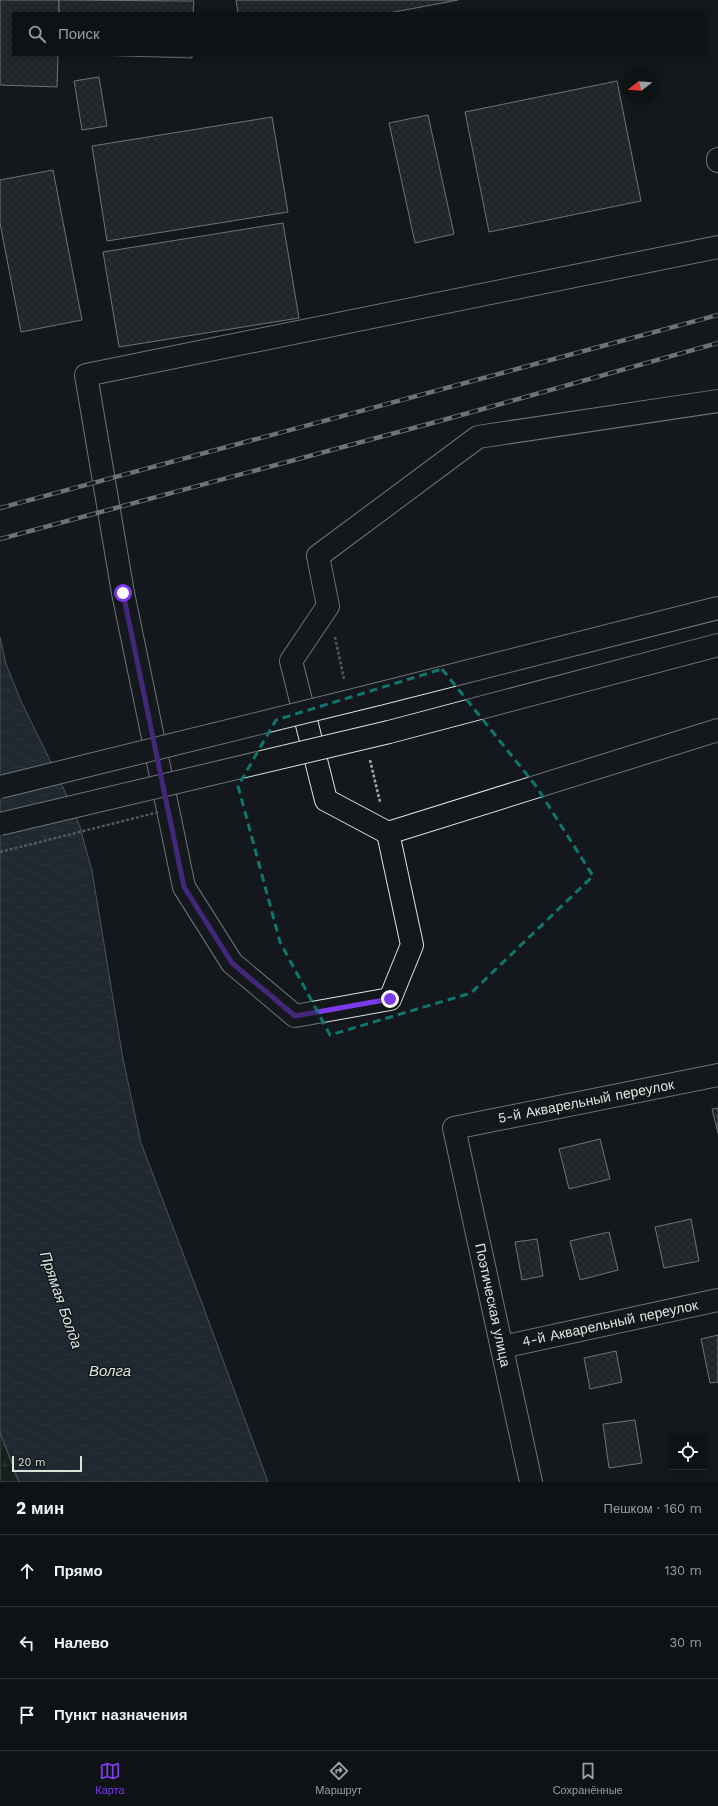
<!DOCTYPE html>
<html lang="ru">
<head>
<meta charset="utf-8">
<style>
	body { margin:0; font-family:"Work Sans",sans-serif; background:#1d2022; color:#f1f3f6 }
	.controls { position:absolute; right:12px; bottom:12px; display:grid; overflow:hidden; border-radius:0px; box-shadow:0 2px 10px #0003 }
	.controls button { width:36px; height:36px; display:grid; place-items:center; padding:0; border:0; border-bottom:1px solid #2f3234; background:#0f1215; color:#f1f3f6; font:20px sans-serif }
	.compass { position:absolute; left:622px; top:68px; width:36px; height:36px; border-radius:50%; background:#0f1215; box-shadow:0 2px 10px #0003; rotate:253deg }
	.scale { position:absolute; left:12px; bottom:10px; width:70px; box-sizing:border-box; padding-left:4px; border:2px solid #d8e6dc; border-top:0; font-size:11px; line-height:14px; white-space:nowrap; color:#d8e6dc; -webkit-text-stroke:3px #14181c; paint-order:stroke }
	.stop { position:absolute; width:12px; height:12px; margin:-9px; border:3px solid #7c3aed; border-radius:50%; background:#fff }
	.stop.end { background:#7c3aed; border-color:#fff; box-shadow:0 1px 4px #0008 }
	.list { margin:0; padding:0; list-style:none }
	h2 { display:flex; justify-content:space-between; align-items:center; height:52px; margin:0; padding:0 16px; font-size:17px }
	h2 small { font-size:13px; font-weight:400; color:#9b9ea0 }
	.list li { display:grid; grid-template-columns:26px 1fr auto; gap:12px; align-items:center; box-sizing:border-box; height:72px; padding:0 16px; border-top:1px solid #2f3234 }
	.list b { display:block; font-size:15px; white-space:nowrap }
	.list em { font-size:13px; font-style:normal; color:#9b9ea0 }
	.icon { flex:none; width:22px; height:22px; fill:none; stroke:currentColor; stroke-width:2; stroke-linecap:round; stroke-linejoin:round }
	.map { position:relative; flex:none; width:718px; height:1482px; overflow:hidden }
	.search { position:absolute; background:#0f1215; box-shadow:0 2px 10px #0003; left:12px; right:12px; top:12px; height:44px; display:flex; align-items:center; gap:10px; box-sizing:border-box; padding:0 14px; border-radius:0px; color:#9b9ea0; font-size:15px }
	.sheet { height:268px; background:#0f1215 }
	nav { display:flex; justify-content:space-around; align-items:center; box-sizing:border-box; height:56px; border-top:1px solid #2f3234; background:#0f1215; font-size:11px; color:#9b9ea0 }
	nav a { display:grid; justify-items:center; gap:2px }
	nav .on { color:#7c3aed }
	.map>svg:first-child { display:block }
	.forest { fill:url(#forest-firs); stroke:#939e99 }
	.water { fill:url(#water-ripples); stroke:#939e99 }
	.building { fill:url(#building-cross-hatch); stroke:#d8e6dc }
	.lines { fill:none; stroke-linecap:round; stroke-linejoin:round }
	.minor-casing { stroke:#d8e6dc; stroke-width:24 }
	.highway-casing { stroke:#d8e6dc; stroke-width:24 }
	.path { stroke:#9da8a2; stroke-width:2.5; stroke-dasharray:3 2; stroke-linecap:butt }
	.minor { stroke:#14181c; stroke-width:22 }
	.highway { stroke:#14181c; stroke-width:22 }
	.rail-casing { stroke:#d8e6dc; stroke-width:4.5 }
	.rail { stroke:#14181c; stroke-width:3; stroke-dasharray:9; stroke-linecap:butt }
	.highway-bridge-casing { stroke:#d8e6dc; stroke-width:24; stroke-linecap:butt }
	.path-bridge { stroke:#9da8a2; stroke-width:2.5; stroke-dasharray:3 2; stroke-linecap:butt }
	.highway-bridge { stroke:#14181c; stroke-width:22 }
	.route { stroke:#7c3aed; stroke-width:5 }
	.marked { fill:none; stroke:#0f766e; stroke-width:3; stroke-dasharray:8 5; stroke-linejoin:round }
	.labels { text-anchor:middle; stroke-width:3; stroke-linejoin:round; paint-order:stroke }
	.street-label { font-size:14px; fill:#d8e6dc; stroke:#14181c }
	.water-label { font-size:15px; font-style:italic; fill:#d8e6dc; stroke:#14181c }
</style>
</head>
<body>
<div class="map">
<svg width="718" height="1482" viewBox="0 0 718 1482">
	<defs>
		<pattern id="forest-firs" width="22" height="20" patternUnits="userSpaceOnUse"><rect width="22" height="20" fill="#1a2d24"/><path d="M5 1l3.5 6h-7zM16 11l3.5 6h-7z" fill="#3b4b43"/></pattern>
		<pattern id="water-ripples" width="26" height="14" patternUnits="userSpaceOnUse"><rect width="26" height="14" fill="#2f3f4d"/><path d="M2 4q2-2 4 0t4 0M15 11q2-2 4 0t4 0" fill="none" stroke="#4c5b66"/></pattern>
		<pattern id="building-cross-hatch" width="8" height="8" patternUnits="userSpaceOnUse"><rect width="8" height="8" fill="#2c363c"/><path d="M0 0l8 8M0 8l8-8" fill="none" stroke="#4a5358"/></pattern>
	</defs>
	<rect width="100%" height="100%" fill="#14181c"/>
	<polygon class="forest" points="0,1432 19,1482 0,1482"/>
	<polygon class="water" points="0,637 6,664 21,701 62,785 80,827 92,871 123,1059 141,1143 203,1306 268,1482 19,1482 0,1432"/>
	<g class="building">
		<polygon points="0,0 59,0 59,13 13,13 13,55 58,55 57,87 0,85"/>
		<polygon points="59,0 194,1 193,13 59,13"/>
		<polygon points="236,0 458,0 389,13 238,13"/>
		<polygon points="92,55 192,55 192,58"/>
		<polygon points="99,77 107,126 82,130 74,81"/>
		<polygon points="617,81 641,201 489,232 465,112"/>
		<polygon points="428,115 454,234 415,243 389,123"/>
		<polygon points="272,117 288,212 107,241 92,146"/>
		<polygon points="53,170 82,320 21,332 0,223 0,180"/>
		<polygon points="283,223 299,318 119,347 103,252"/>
		<polygon points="718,1108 718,1133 712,1109"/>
		<polygon points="600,1139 610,1179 569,1189 559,1149"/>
		<polygon points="691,1219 699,1261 664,1268 655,1227"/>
		<polygon points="609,1232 618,1270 580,1280 570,1241"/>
		<polygon points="537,1239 543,1276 522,1280 515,1242"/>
		<polygon points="718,1335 718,1382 710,1383 701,1339"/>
		<polygon points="616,1351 622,1382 590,1389 584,1358"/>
		<polygon points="635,1420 642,1463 609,1468 603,1424"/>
	</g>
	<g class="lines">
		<g class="minor-casing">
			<g id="minor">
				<polyline points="718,159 718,161"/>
				<polyline points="718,247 86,375 123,593 184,887 232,963 295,1016 390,999 412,945 388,833 718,730"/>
				<polyline points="388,833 326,800 291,661 328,606 318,556 478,437 718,401"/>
				<polyline points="502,1347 718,1300"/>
				<polyline points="531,1482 454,1128 718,1075"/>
			</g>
		</g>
		<g class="highway-casing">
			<g id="highway">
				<polyline points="378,694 718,608"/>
				<polyline points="389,732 718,645"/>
			</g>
		</g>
		<g class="path">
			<polyline points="335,637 344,679"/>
			<polyline points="370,760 380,802"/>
		</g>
		<use href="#minor" class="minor"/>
		<use href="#highway" class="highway"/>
		<g class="rail-casing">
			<g id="rail">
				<polyline points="0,508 718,315"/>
				<polyline points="0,539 447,419 718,343"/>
			</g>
		</g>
		<use href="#rail" class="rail"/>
		<g class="highway-bridge-casing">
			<g id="highway-bridge">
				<polyline points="0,787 378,694"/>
				<polyline points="0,824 389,732"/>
			</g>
		</g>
		<polyline class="path-bridge" points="0,852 159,812"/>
		<use href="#highway-bridge" class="highway-bridge"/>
	</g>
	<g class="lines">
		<polyline class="route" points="123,593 184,887 232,963 295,1016 390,999"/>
	</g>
	<path d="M0 0H718V1482H0ZM442 669 536 786 593 876 471 993 330 1035 280 942 238 786 276 720Z" fill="#14181c" fill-opacity=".55" fill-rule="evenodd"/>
	<path class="marked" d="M442 669 536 786 593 876 471 993 330 1035 280 942 238 786 276 720Z"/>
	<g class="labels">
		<g class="street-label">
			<text transform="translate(586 1101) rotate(-11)" y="5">5-й Акварельный переулок</text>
			<text transform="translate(493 1305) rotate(78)" y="5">Поэтическая улица</text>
			<text transform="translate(610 1323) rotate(-12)" y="5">4-й Акварельный переулок</text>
		</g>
		<g class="water-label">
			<text transform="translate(61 1300) rotate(71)" y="5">Прямая Болда</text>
			<text x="110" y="1376">Волга</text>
		</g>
	</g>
</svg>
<div class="controls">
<button><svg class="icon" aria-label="locate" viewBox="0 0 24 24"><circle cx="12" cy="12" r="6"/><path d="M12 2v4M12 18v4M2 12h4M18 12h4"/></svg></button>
</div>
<svg class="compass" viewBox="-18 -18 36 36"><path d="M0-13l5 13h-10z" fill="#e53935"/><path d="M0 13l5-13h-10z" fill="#9b9ea0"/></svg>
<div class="scale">20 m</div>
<div class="stop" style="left:123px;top:593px"></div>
<div class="stop end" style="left:390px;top:999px"></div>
<div class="search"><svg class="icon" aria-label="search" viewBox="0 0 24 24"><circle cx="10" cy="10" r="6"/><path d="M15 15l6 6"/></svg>Поиск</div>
</div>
<section class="sheet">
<h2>2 мин<small>Пешком · 160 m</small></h2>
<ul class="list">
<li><svg class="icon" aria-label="ahead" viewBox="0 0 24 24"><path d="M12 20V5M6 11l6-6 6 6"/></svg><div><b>Прямо</b></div><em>130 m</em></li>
<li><svg class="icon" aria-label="left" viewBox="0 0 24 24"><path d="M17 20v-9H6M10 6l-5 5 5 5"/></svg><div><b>Налево</b></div><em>30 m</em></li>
<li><svg class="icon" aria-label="arrive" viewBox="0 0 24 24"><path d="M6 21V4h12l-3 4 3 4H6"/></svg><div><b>Пункт назначения</b></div></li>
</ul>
</section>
<nav>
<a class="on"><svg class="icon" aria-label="map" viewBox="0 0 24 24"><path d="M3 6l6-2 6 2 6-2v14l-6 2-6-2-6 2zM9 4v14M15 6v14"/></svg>Карта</a>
<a><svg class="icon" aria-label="directions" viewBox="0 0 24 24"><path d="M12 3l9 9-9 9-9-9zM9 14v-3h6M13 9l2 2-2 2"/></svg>Маршрут</a>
<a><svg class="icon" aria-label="saved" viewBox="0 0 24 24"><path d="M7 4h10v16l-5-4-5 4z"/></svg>Сохранённые</a>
</nav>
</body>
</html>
